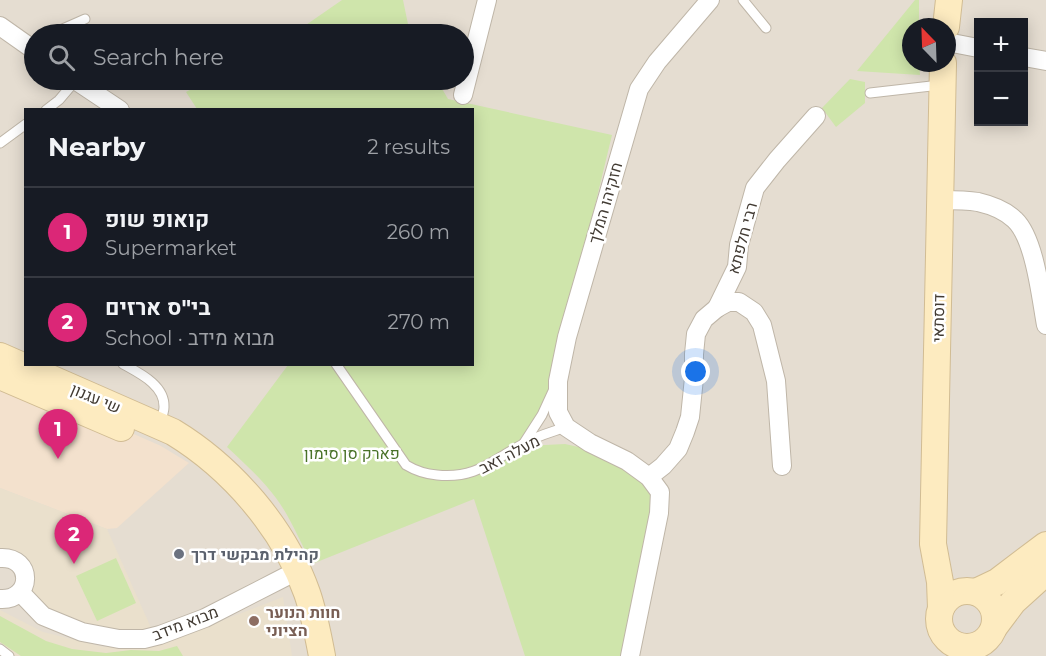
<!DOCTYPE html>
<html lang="en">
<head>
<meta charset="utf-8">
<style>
	body { margin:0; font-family:Montserrat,Heebo,sans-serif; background:#20242c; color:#f1f3f6 }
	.controls { position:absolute; right:18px; top:18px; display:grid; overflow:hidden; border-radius:0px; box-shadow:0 3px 15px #0003 }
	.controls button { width:54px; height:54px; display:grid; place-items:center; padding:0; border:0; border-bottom:2px solid #363941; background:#171b24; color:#f1f3f6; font:30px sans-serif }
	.compass { position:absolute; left:902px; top:18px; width:54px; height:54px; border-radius:50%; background:#171b24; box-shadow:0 3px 15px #0003; rotate:337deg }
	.you { position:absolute; left:696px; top:372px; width:21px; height:21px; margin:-15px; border:4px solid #fff; border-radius:50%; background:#1a73e8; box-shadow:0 0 0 9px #1a73e833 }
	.badge { display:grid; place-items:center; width:39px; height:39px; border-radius:50%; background:#db2777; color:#fff; font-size:20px; font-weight:700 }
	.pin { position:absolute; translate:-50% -50px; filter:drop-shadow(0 2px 3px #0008) }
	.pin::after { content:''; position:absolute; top:32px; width:21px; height:18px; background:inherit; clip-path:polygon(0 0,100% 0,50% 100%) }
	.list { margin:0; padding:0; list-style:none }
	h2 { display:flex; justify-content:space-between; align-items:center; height:78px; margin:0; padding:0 24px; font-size:26px }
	h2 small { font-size:20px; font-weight:400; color:#9ea1a6 }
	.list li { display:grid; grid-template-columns:39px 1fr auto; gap:18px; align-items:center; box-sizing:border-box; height:90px; padding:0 24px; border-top:2px solid #363941 }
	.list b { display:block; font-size:22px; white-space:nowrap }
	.list p { margin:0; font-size:20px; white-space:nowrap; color:#9ea1a6 }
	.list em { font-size:20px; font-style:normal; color:#9ea1a6 }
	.icon { flex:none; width:33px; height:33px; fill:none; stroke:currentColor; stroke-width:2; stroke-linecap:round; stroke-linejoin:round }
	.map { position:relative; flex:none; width:1046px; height:656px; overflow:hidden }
	.search { position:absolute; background:#171b24; box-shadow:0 3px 15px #0003; left:24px; top:24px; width:450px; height:66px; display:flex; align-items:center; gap:15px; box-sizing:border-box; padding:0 21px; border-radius:33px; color:#9ea1a6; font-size:22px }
	.panel { position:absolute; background:#171b24; box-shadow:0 3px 15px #0003; left:24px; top:108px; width:450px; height:258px; border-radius:0px }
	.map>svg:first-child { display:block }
	.residential { fill:#e5ddd1; fill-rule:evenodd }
	.commercial { fill:#f3e1cd }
	.education { fill:#eae0cc }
	.green { fill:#cfe5ab }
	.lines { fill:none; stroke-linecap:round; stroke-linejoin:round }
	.lane-casing { stroke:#bfb6a8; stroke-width:11 }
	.street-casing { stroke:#bfb6a8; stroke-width:20 }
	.secondary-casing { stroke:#d1bc93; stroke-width:28 }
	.lane { stroke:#fff; stroke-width:9 }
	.street { stroke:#fff; stroke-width:18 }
	.secondary { stroke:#fdebc0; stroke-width:26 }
	.worship-dot { fill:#6b7280; stroke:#fff; stroke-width:2 }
	.education-dot { fill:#8d6e63; stroke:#fff; stroke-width:2 }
	.labels { text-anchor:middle; stroke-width:5; stroke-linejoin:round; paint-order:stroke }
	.street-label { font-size:16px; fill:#423b33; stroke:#fff }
	.park-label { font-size:16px; fill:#497228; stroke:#fff }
	.worship-label { font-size:16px; font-weight:bold; fill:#5b616d; stroke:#fff; text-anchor:start }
	.education-label { font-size:16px; font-weight:bold; fill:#785e54; stroke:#fff; text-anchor:start }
</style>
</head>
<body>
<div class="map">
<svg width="1046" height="656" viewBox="0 0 1046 656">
	<rect width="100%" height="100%" fill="#f1ece2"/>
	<path class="residential" d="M0 0H1046V656H0ZM978 22H1024V122H978ZM911 27H947V63H911ZM34 34H464V80H34ZM26 110H472V364H26Z"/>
	<polygon class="commercial" points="0,375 161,446 189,463 117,528 107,529 0,488"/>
	<g class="education">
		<polygon points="0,488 107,529 152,630 130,632 99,628 65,618 39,605 27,592 30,569 0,553"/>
		<polygon points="283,597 292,656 0,656 0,610 43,632 103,647 157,646"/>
	</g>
	<g class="green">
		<polygon points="342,0 403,0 409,29 412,34 289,34 303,27"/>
		<polygon points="915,0 919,0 919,27 911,27 911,63 919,63 920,75 857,71"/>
		<polygon points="850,79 865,82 865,103 836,127 822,108"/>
		<path d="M208 80H437L448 99 612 135 550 392 525 446 565 444 592 450 646 478 655 504 624 656H525L474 499 312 564C300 542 291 518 276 498 262 479 244 463 227 447L288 365 472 364V110L197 109 186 92Z"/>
		<polygon points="116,558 136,603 97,621 76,576"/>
		<polygon points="0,616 46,641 72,649 106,653 131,650 159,651 177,646 183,656 21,656 0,642"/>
	</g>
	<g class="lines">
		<g class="lane-casing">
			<g id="lane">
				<polyline points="743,0 766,28"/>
				<polyline points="51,34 85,19"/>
				<polyline points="870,93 940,85"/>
				<polyline points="46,110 59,100 76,80"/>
				<polyline points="0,143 26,124"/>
				<path d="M123 364C139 373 165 385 164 407 164 413 161 419 159 425"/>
				<path d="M336 364 406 465C416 471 425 474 437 475 476 479 491 461 523 444 536 436 552 432 566 427"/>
				<polyline points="524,443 542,415 553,391"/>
				<polyline points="0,649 9,656"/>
			</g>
		</g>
		<g class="street-casing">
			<g id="street">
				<polyline points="0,26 34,50"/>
				<polyline points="947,42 978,48"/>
				<polyline points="1024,57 1046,61"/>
				<polyline points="75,80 120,110"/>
				<polyline points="463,95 487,0"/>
				<path d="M941 200C953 200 966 200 978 202 991 205 1005 210 1015 220 1035 239 1041 298 1046 325"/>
				<polyline points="717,308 737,267 739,245 755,188 777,160 816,116"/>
				<polyline points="649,477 663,466 678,449 685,432 690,417 694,378 694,354 696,334 704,319 717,308 728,302 739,302 754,312 762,325 776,381 782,466"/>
				<path d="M0 558C34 556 33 601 0 599"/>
				<polyline points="20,592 43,616 82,632 119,639 144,639 160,635 205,618 285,577"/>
				<polyline points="630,656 659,513 660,492 649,477 627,461 590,443 566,427 558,412 558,381 567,337 639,89 657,62 710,0"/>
			</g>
		</g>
		<g class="secondary-casing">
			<g id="secondary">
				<polyline points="946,27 949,0"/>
				<path d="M0 356 173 432C232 468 284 528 307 593 314 613 318 635 322 656"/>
				<polyline points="0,376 121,428"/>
				<circle cx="967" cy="619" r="28"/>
				<polyline points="976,592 997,582 1046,545"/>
				<polyline points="941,608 940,582 933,544 943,63"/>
				<polyline points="995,626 1013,602 1046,572"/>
			</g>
		</g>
		<use href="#lane" class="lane"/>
		<use href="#street" class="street"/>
		<use href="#secondary" class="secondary"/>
	</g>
	<circle class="worship-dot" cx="179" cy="554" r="6"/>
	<circle class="education-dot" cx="254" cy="621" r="6"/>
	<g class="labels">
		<g class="street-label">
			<text transform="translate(605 203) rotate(-74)" y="6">חזקיהו המלך</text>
			<text transform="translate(742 238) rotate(-75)" y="6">רבי חלפתא</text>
			<text transform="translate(938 318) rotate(-89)" y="6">דוסתאי</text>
			<text transform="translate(96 398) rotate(23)" y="6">שי עגנון</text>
			<text transform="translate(509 454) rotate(-27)" y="6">מעלה זאב</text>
			<text transform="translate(185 623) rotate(-21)" y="6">מבוא מידב</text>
		</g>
		<g class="park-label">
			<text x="352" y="459">פארק סן סימון</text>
		</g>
		<g class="worship-label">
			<text x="191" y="560">קהילת מבקשי דרך</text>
		</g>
		<g class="education-label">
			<text x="266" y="618">חוות הנוער<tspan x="266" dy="18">הציוני</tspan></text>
		</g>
	</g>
</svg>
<div class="controls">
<button>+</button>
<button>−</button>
</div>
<svg class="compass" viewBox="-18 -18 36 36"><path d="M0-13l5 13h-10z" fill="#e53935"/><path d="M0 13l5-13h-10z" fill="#9ea1a6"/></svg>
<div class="you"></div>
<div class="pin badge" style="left:58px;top:459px">1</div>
<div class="pin badge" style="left:74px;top:564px">2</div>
<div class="search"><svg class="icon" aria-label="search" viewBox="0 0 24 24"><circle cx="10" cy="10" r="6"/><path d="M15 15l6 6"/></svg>Search here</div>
<section class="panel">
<h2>Nearby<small>2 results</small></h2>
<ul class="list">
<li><span class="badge">1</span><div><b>קואופ שופ</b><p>Supermarket</p></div><em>260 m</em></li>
<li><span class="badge">2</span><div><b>בי&quot;ס ארזים</b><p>School · מבוא מידב</p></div><em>270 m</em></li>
</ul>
</section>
</div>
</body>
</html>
